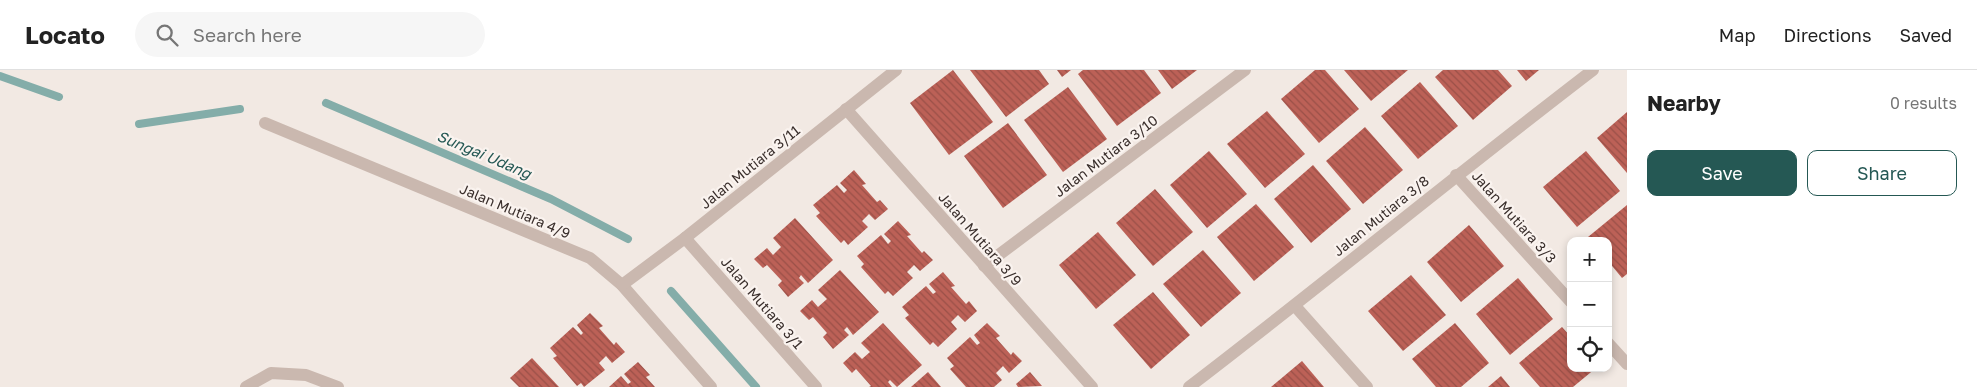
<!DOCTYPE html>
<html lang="en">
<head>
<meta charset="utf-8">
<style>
	body { margin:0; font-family:"Golos Text",sans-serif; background:#f6f6f6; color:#222 }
	.controls { position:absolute; right:15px; bottom:15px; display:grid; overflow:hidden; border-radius:10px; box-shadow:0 2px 8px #0003 }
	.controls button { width:45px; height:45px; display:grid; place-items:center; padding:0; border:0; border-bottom:1px solid #e0e0e0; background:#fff; color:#222; font:25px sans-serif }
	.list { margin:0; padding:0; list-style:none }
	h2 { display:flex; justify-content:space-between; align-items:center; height:65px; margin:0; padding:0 20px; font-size:21px }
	h2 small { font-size:16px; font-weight:400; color:#767676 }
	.actions { display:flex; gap:10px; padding:15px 20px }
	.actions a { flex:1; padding:11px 0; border:1px solid #255854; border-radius:10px; text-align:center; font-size:18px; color:#255854 }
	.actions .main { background:#255854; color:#fff }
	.icon { flex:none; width:28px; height:28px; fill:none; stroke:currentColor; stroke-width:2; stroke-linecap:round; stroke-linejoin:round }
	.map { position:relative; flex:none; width:1627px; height:317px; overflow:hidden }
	header { display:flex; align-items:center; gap:30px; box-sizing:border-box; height:70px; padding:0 25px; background:#fff; border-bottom:1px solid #e0e0e0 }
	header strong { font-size:24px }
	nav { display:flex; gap:28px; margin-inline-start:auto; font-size:18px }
	.search { width:350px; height:45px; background:#f6f6f6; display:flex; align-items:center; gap:12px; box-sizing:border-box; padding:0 18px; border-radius:28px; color:#767676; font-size:19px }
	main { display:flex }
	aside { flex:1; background:#fff }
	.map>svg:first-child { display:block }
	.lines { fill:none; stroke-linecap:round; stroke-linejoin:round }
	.stream { stroke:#84ada9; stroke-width:8 }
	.building { fill:url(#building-back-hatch) }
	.minor { stroke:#cab8af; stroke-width:12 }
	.labels { text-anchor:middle; stroke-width:4.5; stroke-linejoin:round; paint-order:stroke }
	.street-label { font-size:14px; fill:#3a2f2c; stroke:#faf3ef }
	.water-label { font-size:15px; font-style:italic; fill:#255854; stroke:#faf3ef }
</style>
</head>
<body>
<header>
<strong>Locato</strong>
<div class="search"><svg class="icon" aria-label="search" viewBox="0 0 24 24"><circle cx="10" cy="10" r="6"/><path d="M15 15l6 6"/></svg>Search here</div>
<nav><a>Map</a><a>Directions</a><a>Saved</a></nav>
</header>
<main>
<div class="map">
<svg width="1627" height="317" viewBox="0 0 1627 317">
	<defs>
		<pattern id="building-back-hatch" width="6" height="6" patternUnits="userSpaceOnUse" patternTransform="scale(1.25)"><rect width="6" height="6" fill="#bc6157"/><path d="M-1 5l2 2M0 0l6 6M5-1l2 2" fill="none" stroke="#9a5048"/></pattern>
	</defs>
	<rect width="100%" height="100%" fill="#f2e9e3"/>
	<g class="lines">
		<g class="stream">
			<polyline points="0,6 59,27"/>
			<polyline points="326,33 551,129 628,169"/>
			<polyline points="139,54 240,39"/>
			<polyline points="671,221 756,317"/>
		</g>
	</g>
	<g class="building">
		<polygon points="953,0 993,52 949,85 910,33"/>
		<polygon points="970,0 1039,0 1049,14 1006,47"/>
		<polygon points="1057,0 1071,0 1062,7"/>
		<polygon points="1083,0 1144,0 1161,23 1117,56 1078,4"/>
		<polygon points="1158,0 1197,0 1172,19"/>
		<polygon points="1315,0 1325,0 1359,39 1319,73 1281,29"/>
		<polygon points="1344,0 1408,0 1371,31"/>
		<polygon points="1443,0 1498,0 1512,16 1473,50 1435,7"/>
		<polygon points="1517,0 1539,0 1526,11"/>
		<polygon points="1420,12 1458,56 1418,89 1381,46"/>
		<polygon points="1068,17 1107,69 1063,102 1024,50"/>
		<polygon points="1267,41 1305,84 1265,118 1227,74"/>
		<polygon points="1627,42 1627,103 1597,68"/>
		<polygon points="1008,53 1047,105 1003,138 964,86"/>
		<polygon points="1365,57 1403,100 1363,134 1326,91"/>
		<polygon points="1209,81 1247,124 1207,158 1170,115"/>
		<polygon points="1586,81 1620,121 1577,157 1543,117"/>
		<polygon points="1313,95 1351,139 1311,173 1274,129"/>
		<polygon points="854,100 866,114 862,115 877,132 880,130 888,139 875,150 869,144 862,151 868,157 848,175 844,170 841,173 816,146 820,143 813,135 837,115 844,123 847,120 840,113"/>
		<polygon points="1155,119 1193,162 1153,196 1116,153"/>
		<polygon points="1256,134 1294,177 1254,211 1217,167"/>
		<polygon points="1627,135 1627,204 1622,208 1608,191 1608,171 1591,171 1588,167"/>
		<polygon points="795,148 833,190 808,213 801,205 799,208 804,213 788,227 778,215 782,211 767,195 763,198 754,189 767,178 773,185 781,177 773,168"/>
		<polygon points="898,151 911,165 907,166 922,183 924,181 933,190 920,201 914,195 907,202 913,208 893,226 888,221 885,224 861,197 864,194 857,186 881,165 888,174 891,171 884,164"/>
		<polygon points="1469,155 1504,196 1461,232 1427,192"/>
		<polygon points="1098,162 1136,205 1096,239 1059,195"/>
		<polygon points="1203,180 1241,223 1201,257 1163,214"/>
		<polygon points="840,200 879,242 853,265 847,257 844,260 849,265 833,279 823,267 827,263 813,247 809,250 800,241 812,230 818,237 827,229 818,220"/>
		<polygon points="943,202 955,216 951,217 966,234 969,231 977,241 965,252 958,245 951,252 957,259 938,277 933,272 930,275 905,248 909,245 902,237 926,216 933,224 936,222 929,214"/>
		<polygon points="1411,205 1446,245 1403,281 1368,241"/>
		<polygon points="1518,208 1553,249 1510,285 1476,244"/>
		<polygon points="1153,222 1190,265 1151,299 1113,255"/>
		<polygon points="590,243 603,256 599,258 614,275 616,272 625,282 612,293 606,286 599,293 605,300 584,317 581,313 577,316 553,288 557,286 550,278 573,257 581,265 583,263 577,255"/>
		<polygon points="883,253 922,295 897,317 890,310 888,312 892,317 869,317 871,316 856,299 852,303 843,293 855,282 862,289 870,282 861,273"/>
		<polygon points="987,253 1000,266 996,268 1011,285 1013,282 1022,291 1009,303 1003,296 996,303 1002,310 994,317 966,317 950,299 954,296 947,288 970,267 977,275 980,273 974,265"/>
		<polygon points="1455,253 1489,293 1461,317 1436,317 1412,289"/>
		<polygon points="1562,257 1571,267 1571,298 1596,298 1573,317 1540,317 1519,293"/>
		<polygon points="532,288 559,317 519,317 510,308"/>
		<polygon points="1302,291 1324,317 1271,317"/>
		<polygon points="638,292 650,305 646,307 655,317 609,317 621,306 628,314 631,312 624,304"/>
		<polygon points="928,302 941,317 911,317"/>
		<polygon points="1030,302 1042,316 1018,317 1016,314"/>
		<polygon points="1501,306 1510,317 1488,317"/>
	</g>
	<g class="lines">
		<g class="minor">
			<polyline points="846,39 1092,317"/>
			<polyline points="265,53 590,188 622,215 711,317"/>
			<polyline points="1456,105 1571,232"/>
			<polyline points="685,168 816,317"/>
			<polyline points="984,196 1245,0"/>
			<polyline points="622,215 685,168 896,0"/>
			<polyline points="1295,236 1367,317"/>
			<polyline points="1608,273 1627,294"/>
			<polyline points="246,317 271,303 306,305 338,317"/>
			<path d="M1189 317C1325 213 1457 104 1593 0"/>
		</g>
	</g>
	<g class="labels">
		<g class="street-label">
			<text transform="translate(1106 86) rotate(-37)" y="5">Jalan Mutiara 3/10</text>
			<text transform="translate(750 97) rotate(-39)" y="5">Jalan Mutiara 3/11</text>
			<text transform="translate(515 141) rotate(23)" y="5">Jalan Mutiara 4/9</text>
			<text transform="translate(1381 146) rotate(-39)" y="5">Jalan Mutiara 3/8</text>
			<text transform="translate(1514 147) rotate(48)" y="5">Jalan Mutiara 3/3</text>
			<text transform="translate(980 169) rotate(49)" y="5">Jalan Mutiara 3/9</text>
			<text transform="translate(762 233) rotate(49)" y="5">Jalan Mutiara 3/1</text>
		</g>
		<g class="water-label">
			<text transform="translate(484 85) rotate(23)" y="5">Sungai Udang</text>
		</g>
	</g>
</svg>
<div class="controls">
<button>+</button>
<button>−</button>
<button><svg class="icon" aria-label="locate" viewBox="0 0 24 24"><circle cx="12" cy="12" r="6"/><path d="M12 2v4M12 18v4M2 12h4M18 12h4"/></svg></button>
</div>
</div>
<aside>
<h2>Nearby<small>0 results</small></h2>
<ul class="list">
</ul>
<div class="actions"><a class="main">Save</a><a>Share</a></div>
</aside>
</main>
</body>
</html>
